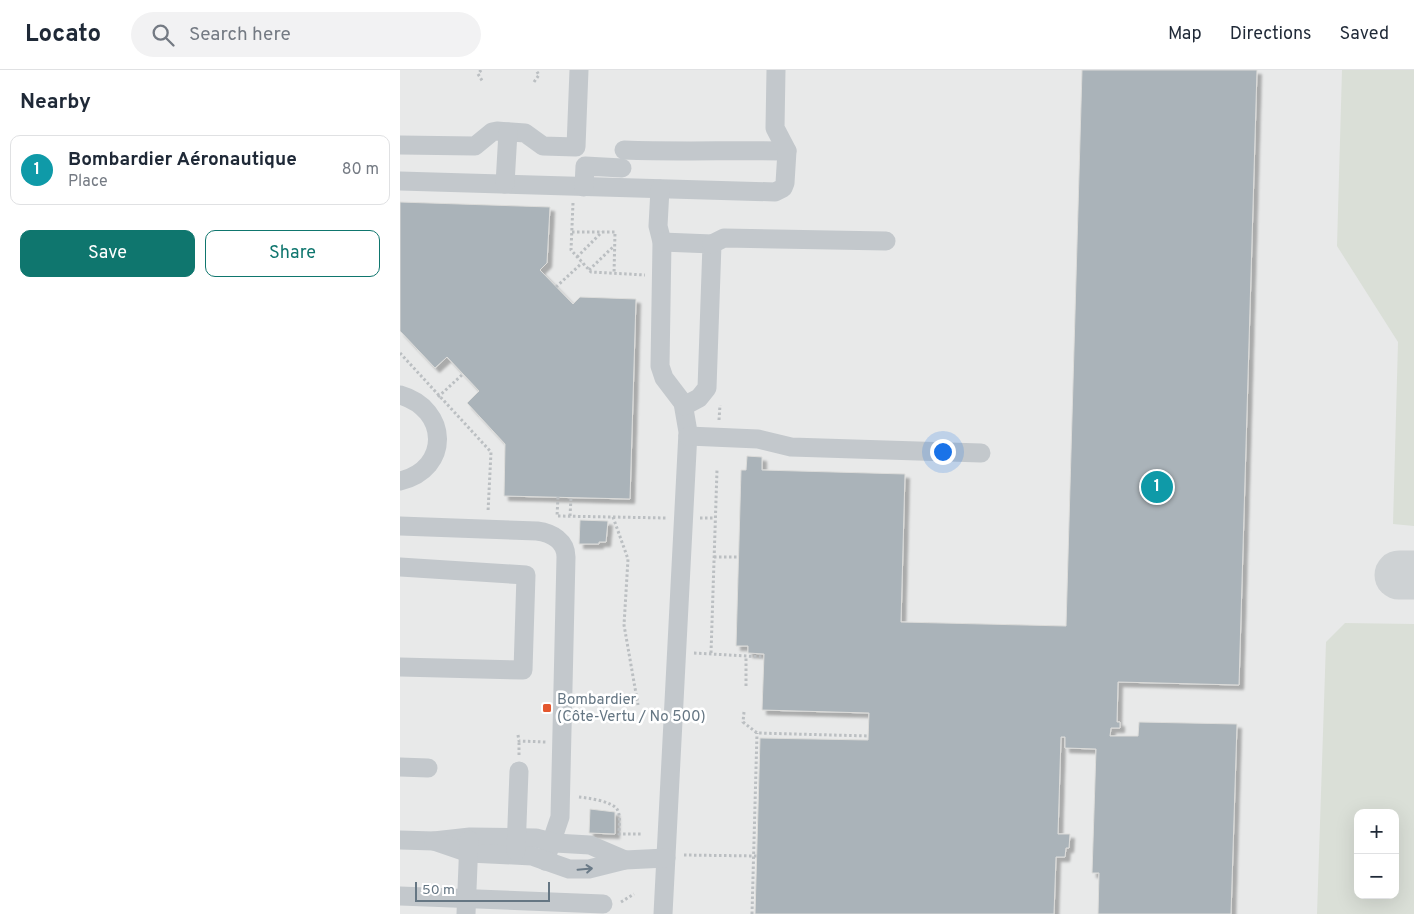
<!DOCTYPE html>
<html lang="en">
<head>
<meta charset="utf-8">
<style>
	body { margin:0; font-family:Overpass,sans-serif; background:#f2f2f3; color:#1f2937 }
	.controls { position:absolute; right:15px; bottom:15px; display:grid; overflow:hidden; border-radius:10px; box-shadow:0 5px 20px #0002 }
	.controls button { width:45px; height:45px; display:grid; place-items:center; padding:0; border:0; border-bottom:1px solid #e0e1e3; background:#fff; color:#1f2937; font:25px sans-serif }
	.scale { position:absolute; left:15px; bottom:12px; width:135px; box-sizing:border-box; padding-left:5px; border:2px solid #657683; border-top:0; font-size:14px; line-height:18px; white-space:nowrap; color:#657683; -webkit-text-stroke:4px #fff; paint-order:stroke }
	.you { position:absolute; left:542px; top:381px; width:18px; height:18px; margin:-12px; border:4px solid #fff; border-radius:50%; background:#1a73e8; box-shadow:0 0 0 8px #1a73e833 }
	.badge { display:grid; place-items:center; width:32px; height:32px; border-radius:50%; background:#0f766e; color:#fff; font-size:16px; font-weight:700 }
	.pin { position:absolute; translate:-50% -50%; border:2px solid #fff; box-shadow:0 1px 5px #0006 }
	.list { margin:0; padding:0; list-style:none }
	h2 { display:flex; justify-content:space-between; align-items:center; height:65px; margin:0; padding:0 20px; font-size:21px }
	h2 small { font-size:16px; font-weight:400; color:#747a83 }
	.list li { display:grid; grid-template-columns:32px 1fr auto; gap:15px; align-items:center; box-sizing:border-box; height:70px; margin:0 10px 10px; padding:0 10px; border:1px solid #e0e1e3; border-radius:10px }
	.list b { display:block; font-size:19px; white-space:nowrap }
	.list p { margin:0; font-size:16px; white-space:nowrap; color:#747a83 }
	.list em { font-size:16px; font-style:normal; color:#747a83 }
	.actions { display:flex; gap:10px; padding:15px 20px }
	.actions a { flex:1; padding:11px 0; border:1px solid #0f766e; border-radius:10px; text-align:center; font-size:18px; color:#0f766e }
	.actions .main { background:#0f766e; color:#fff }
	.icon { flex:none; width:28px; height:28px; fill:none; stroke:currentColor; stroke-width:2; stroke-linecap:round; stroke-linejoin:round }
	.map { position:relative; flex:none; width:1014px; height:844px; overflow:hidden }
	header { display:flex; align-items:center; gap:30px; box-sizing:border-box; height:70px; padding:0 25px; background:#fff; border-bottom:1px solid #e0e1e3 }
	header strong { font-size:24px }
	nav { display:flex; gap:28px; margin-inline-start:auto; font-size:18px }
	.search { width:350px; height:45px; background:#f2f2f3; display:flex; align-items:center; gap:12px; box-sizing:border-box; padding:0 18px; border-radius:28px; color:#747a83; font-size:19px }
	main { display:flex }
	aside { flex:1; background:#fff }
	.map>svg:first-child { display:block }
	.built { fill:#e8e9e9; fill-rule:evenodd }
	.green { fill:#dadfd7; fill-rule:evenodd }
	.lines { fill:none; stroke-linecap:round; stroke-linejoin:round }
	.taxiway { stroke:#ced2d4; stroke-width:49 }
	.building { fill:#aab3b9; stroke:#dcdcda; filter:url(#shadow) }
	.path { stroke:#bbbfc2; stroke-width:3; stroke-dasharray:2.5 2.5; stroke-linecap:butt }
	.minor { stroke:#c3c8cc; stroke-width:19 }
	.oneway { stroke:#6a7a87 }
	.poi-dot { fill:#e4572e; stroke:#fff; stroke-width:2 }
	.labels { text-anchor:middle; stroke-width:5; stroke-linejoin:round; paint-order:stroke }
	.poi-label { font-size:15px; fill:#657683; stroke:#fff; text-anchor:start }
</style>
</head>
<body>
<header>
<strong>Locato</strong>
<div class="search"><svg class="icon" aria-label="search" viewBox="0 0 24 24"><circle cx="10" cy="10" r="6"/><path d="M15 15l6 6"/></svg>Search here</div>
<nav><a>Map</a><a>Directions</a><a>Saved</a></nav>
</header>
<main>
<aside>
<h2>Nearby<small></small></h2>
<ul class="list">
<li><span class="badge" style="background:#0f9aa8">1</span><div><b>Bombardier Aéronautique</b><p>Place</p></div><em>80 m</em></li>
</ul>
<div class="actions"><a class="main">Save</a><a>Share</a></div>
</aside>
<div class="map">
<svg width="1014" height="844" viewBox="0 0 1014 844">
	<defs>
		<filter id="shadow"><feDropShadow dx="4.5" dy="4.5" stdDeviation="1" flood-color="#0004"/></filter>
	</defs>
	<rect width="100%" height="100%" fill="#fafaf8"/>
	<path class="built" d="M0 0H1014V844H0ZM958 743H995V825H958Z"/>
	<g class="green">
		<polygon points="942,0 1014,0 1014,456 993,454 998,272 937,176"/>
		<path d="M945 553 1014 554V844H917L926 572ZM958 743H995V825H958Z"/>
	</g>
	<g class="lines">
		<polyline class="taxiway" points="999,505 1014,505"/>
	</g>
	<g class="building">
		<polygon points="682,0 857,0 839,615 718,612 717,652 720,652 720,658 711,658 710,666 738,666 739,652 837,654 831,844 698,844 699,803 692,803 696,679 665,678 665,667 661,667 658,764 670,764 669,778 666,778 665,787 656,787 654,844 355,844 360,668 468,670 469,643 362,640 364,584 348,583 348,576 336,576 341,400 346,400 347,386 362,387 362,400 505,404 501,552 666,556"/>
		<polygon points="0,132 150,137 147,193 140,200 173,234 180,227 236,229 230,429 104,426 105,374 67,333 79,321 47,287 35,298 0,261"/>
		<polygon points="180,450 208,451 206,472 199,472 199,474 179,474"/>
		<polygon points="190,739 215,742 215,764 189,763"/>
	</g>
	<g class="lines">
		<g class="path">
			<polyline points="81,0 78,4 83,12"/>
			<polyline points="134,12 139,5 136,0"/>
			<polyline points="173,133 171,180 191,202 245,205"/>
			<polyline points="172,162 215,162 214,204"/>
			<polyline points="177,187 202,162"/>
			<polyline points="189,200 214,176"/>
			<polyline points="156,217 182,193"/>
			<polyline points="0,283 91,382 88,442"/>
			<polyline points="38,327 63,304"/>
			<polyline points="319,350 320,335"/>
			<polyline points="158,427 157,446 267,448"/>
			<polyline points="170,446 171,428"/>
			<polyline points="213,447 228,489 224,555 238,635"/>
			<polyline points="300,448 315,448"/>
			<polyline points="314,487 338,487"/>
			<polyline points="294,583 364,587"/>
			<polyline points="311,583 317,400"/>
			<polyline points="346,616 346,586"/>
			<polyline points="344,642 343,652 357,663 469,666"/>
			<polyline points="118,665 119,671 146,672"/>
			<polyline points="119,685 119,671"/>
			<path d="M179 727C188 728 211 731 217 739 221 745 219 757 219 764H243"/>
			<polyline points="284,785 357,786"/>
			<polyline points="221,832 234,824"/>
			<polyline points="352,844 357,663"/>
		</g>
		<g class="minor">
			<polyline points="0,75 75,76 92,62 97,61 125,63 143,76 176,77 179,0"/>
			<path d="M224 80C278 82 333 80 387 81"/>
			<polyline points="0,111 375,122 383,118 385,113 387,81 375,58 376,0"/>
			<polyline points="105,114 108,62"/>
			<polyline points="184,117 185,96 222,98"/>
			<polyline points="260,119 258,156 262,172 260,296 264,308 283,333 288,362 263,844"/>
			<polyline points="262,172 312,174 307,318 299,328 284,336"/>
			<polyline points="312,174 324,168 486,171"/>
			<path d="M0 325C49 339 51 399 0 411"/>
			<polyline points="288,366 358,369 391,377 581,383"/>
			<path d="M0 456 137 461C152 463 166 471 166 487L160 747 145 791"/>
			<polyline points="0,497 126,505 123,600 0,597"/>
			<polyline points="0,697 28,698"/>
			<polyline points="0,770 34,771 70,767 136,768 155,773 190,775 225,790"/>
			<polyline points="34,771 69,783 132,786 169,799 189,799 225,790 266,788"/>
			<polyline points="116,781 119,701"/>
			<polyline points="0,826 203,834"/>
			<polyline points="66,844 69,770"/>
		</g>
	</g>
	<defs><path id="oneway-shaft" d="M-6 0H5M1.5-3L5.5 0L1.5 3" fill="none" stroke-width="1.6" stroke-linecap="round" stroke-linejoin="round" transform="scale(1.25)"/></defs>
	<use class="oneway" href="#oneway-shaft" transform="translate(185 799) rotate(-5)"/>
	<rect class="poi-dot" x="142" y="633" width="10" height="10" rx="2.5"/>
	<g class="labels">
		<g class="poi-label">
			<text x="157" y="634">Bombardier<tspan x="157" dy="17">(Côte-Vertu / No 500)</tspan></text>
		</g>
	</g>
</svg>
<div class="controls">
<button>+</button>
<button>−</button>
</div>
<div class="scale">50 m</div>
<div class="you"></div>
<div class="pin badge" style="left:757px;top:417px;background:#0f9aa8">1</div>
</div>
</main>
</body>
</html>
